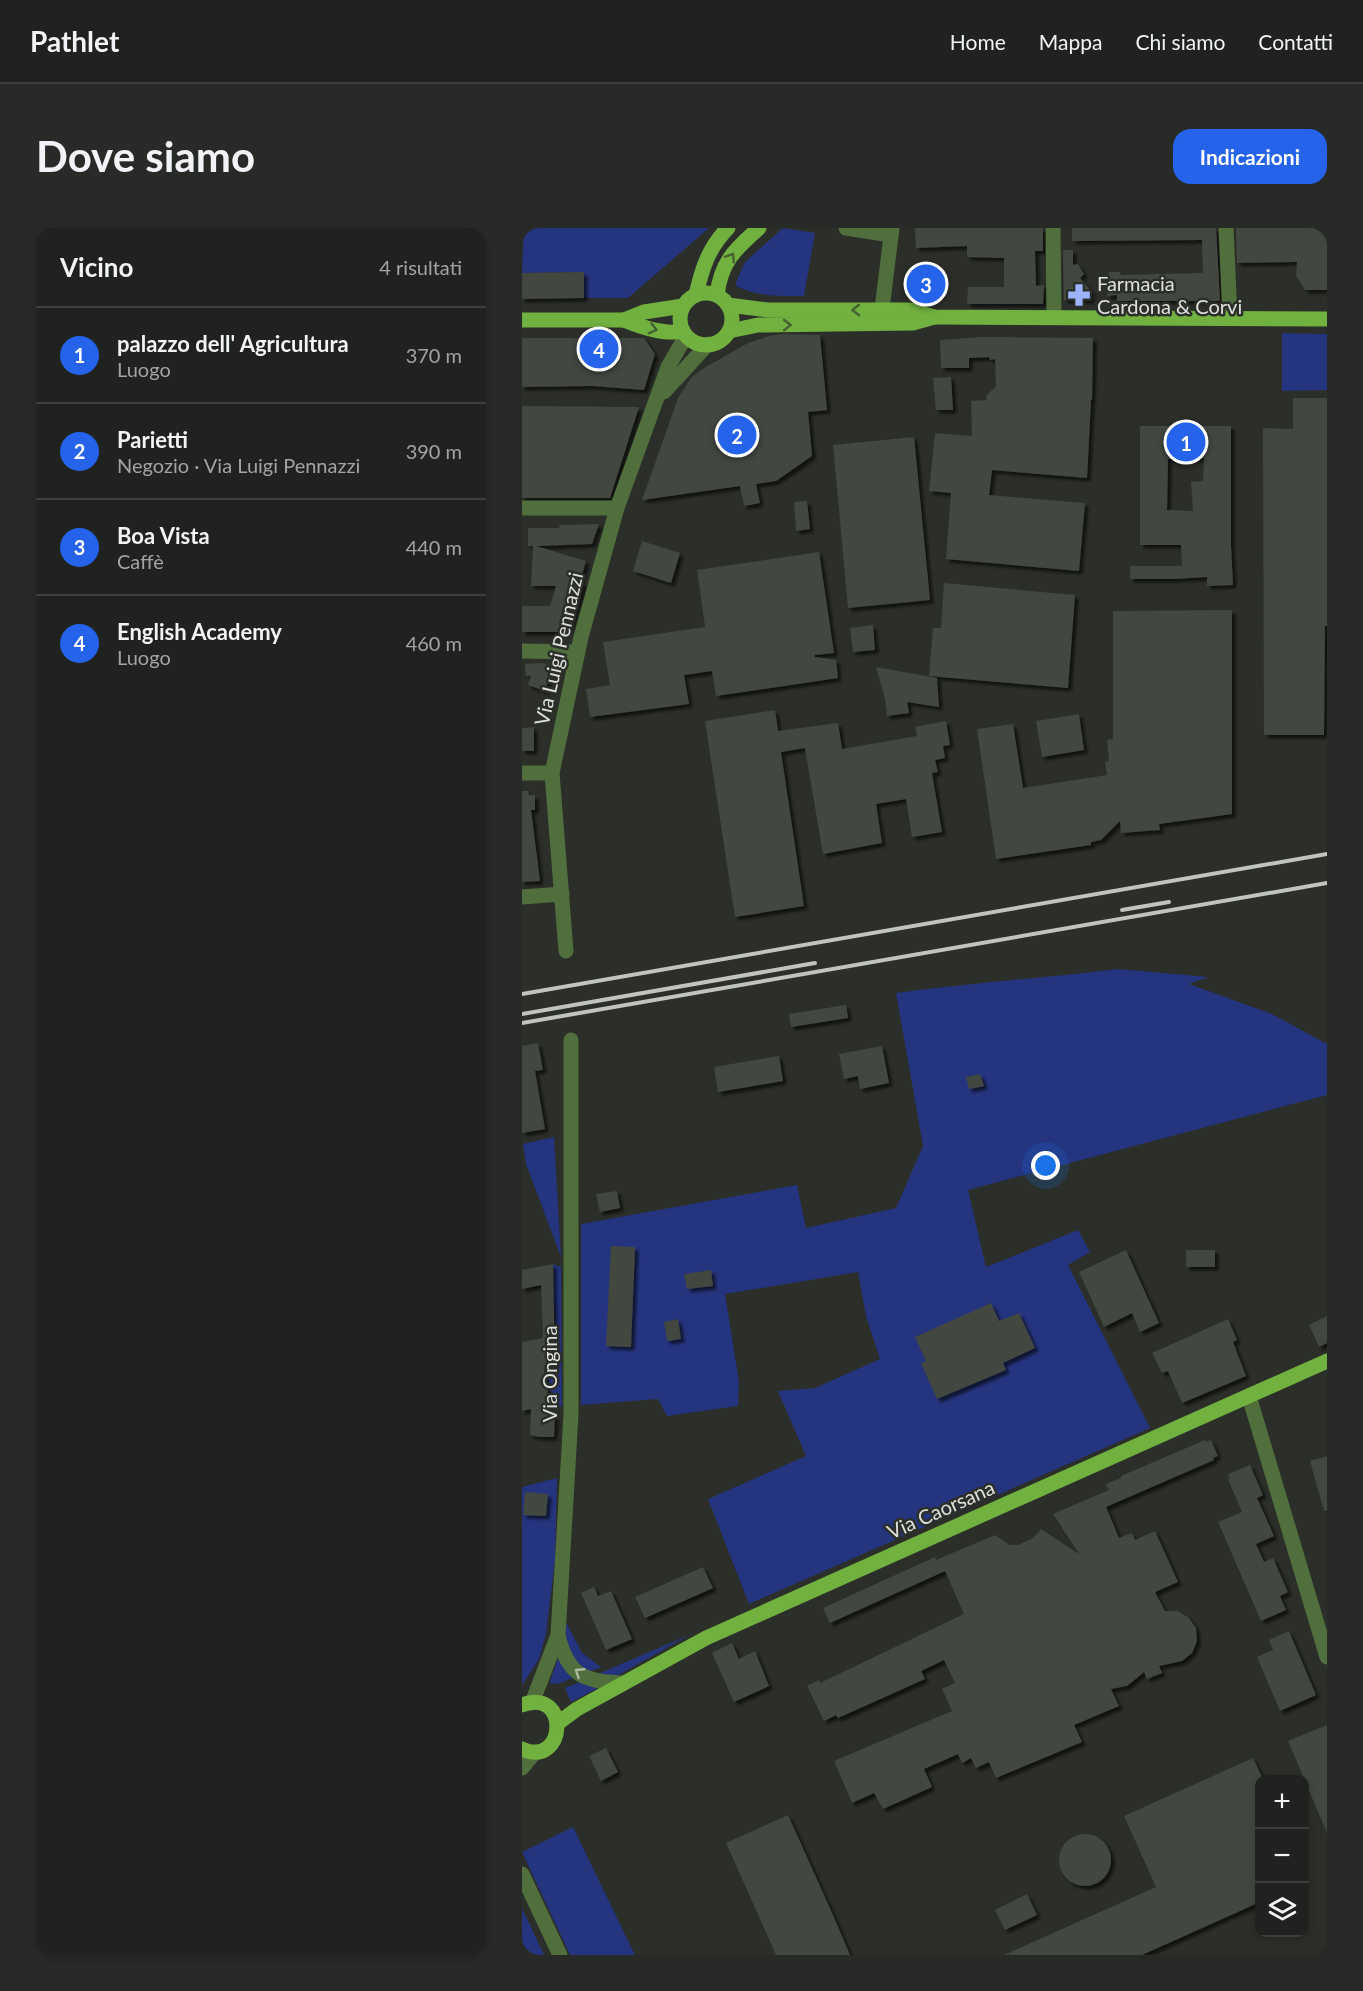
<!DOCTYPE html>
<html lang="it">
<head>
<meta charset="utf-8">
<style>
	body { margin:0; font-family:Lato,sans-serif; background:#282a28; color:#f1f3f6 }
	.controls { position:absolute; right:18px; bottom:18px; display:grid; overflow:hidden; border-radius:12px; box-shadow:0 3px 9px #0003 }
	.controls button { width:54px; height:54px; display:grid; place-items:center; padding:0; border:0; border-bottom:2px solid #3d3f3d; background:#20221f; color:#f1f3f6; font:30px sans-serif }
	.you { position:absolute; left:524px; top:938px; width:21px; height:21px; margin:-15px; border:4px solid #fff; border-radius:50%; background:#1a73e8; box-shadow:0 0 0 9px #1a73e833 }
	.badge { display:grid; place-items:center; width:39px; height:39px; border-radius:50%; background:#2563eb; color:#fff; font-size:20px; font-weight:700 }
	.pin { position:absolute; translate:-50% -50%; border:3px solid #fff; box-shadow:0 2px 6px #0006 }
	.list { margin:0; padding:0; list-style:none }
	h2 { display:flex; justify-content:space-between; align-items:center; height:78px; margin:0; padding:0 24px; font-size:26px }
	h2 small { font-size:20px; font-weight:400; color:#a2a4a4 }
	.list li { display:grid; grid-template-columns:39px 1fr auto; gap:18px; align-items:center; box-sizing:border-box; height:96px; padding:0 24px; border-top:2px solid #3d3f3d }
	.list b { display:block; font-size:22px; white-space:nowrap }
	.list p { margin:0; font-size:20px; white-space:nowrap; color:#a2a4a4 }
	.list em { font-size:20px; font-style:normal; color:#a2a4a4 }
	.icon { flex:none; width:33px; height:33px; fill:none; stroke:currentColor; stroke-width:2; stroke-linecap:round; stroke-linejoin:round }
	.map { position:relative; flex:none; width:805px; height:1727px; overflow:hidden; border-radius:18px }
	header { display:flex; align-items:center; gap:36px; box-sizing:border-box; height:84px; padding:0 30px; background:#20221f; border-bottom:2px solid #3d3f3d }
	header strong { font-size:28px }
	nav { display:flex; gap:33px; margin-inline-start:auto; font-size:21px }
	.intro { display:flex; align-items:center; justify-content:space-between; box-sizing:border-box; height:144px; padding:0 36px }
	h1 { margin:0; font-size:42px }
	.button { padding:15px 27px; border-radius:18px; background:#2563eb; color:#fff; font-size:21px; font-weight:700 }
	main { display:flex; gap:36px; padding:0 36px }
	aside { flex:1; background:#20221f; border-radius:18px; box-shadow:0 3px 9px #0003 }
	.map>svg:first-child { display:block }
	.green { fill:#25347e }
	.building { fill:#434641; fill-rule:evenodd; filter:url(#shadow) }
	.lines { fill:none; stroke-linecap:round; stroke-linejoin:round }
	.minor { stroke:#516f3c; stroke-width:15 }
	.major { stroke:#71b13f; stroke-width:15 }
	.rail { stroke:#c0c3bf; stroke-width:4 }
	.oneway { stroke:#476232 }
	.oneway2 { stroke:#adb8a5 }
	.labels { text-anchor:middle; stroke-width:5; stroke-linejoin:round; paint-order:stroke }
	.poi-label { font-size:20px; fill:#dee0dd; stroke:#2b2e29; text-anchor:start }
	.street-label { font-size:20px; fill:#dee0dd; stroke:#2b2e29 }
</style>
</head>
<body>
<header>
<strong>Pathlet</strong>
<nav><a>Home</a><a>Mappa</a><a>Chi siamo</a><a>Contatti</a></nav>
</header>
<div class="intro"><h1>Dove siamo</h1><a class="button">Indicazioni</a></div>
<main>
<aside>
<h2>Vicino<small>4 risultati</small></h2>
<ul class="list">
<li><span class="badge">1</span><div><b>palazzo dell' Agricultura</b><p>Luogo</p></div><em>370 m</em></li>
<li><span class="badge">2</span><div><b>Parietti</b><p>Negozio · Via Luigi Pennazzi</p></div><em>390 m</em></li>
<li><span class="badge">3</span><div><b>Boa Vista</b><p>Caffè</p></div><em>440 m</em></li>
<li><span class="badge">4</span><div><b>English Academy</b><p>Luogo</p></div><em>460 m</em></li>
</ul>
</aside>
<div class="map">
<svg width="805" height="1727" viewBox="0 0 805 1727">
	<defs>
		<filter id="shadow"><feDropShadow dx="3.5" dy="3.5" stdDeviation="1.5" flood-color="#0009"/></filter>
	</defs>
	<rect width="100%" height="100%" fill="#2b2e29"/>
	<g class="green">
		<polygon points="2,0 187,0 106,70 62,70 62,44 0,45"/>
		<path d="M261 0 293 5 282 68C260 68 235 69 214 58V54L223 34Z"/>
		<polygon points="760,105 805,106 805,162 760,163"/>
		<path d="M596 741 686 749 667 756 750 786 805 816V867L446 962 464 1039 556 1002 568 1024 546 1037 628 1200 227 1376 186 1271 284 1228 256 1163 293 1160 358 1131 344 1088 336 1044 203 1066 217 1154 216 1178 145 1188 136 1171 59 1177V996L275 957 284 1000 374 980 401 918 374 765C448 755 522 750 596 741Z"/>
		<polygon points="32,909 39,1029 4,936 1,916"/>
		<polygon points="31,1036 39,1039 40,1178 31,1180 25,1143 35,1143 32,1073 20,1073 32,1055"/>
		<polygon points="35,1250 33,1332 24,1406 17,1431 0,1457 0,1259"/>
		<path d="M43 1396H45L60 1425 79 1439 67 1444C46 1430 44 1420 43 1396Z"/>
		<polygon points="169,1406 100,1445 93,1448 74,1447"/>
		<polygon points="37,1428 53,1449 36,1456 28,1455 28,1453"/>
		<polygon points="60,1453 78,1459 49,1474 43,1460"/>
		<polygon points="51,1599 113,1727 48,1727 0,1624"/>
		<polygon points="0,1680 22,1727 0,1727"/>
	</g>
	<g class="building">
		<polygon points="393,0 521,0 521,23 513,23 514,58 522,57 521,76 445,76 446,59 482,59 482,30 445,29 445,18 394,20"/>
		<polygon points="550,0 694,0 698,73 595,73 595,67 585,68 587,44 598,44 599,47 681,45 680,12 550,13"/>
		<polygon points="714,0 805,0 805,62 783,62 774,48 775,34 715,35"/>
		<polygon points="541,22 551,22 551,37 556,36 562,46 558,50 569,63 569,72 542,72"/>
		<polygon points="407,42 407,45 417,46 416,56 393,56 393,43"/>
		<polygon points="62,44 62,70 0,71 0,45"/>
		<polygon points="260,106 298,107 305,182 286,184 290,228 254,253 234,256 238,275 222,278 218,258 120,272 156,170 169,150 182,140 226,115 247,108"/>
		<polygon points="460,109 571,110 570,172 569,172 565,250 470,242 467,267 563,275 557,343 424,331 429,265 407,263 413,205 450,208 449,173 464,172 465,167 474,158 473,131 468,132 467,129 447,130 447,140 419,140 418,112"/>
		<polygon points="0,110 122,110 133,126 122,162 70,158 0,159"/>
		<polygon points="429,149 431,182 414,182 411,150"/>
		<polygon points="771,170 805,170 805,398 803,398 802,507 742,507 741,200 771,201"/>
		<polygon points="0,178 117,179 88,270 0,270"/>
		<path d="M618 198H709V317L711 357 685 358V349L650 351H608V338H660L659 317H618ZM682 230 681 253 669 254 671 283 645 282 646 231Z"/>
		<polygon points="392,209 408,372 326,380 311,217"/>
		<polygon points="285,273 288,301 274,303 272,274"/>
		<polygon points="77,296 70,316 14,318 64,333 58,354 62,355 46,404 0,404 0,378 28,378 34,358 9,358 11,318 6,318 6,300 37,300 38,297"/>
		<polygon points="120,313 158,325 149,355 111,343"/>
		<polygon points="297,324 312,425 293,427 293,429 314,432 316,450 194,468 190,443 162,447 167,476 68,489 64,461 88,457 81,414 183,399 175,342"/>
		<polygon points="422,355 553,367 546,460 407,448 411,400 419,400"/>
		<polygon points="710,382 710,586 637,596 638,602 599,605 598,593 579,612 569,614 569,617 474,631 455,501 491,496 501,560 585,547 583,534 587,533 585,512 591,511 591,383"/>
		<polygon points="351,397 353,422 331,424 328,400"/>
		<polygon points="20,435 31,439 23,463 6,457 9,448 4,448 3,436"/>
		<polygon points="354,439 415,450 417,479 385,474 387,485 365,488 363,471"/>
		<polygon points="253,482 256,503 316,495 320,521 395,508 393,499 424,493 428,517 421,518 423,530 413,532 416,544 410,545 420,604 390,609 384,571 354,576 360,615 301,626 283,520 259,524 282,678 213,689 183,493"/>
		<polygon points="557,486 562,522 520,529 514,493"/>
		<polygon points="12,499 12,523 0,523 0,500"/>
		<polygon points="0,563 6,563 7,567 13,567 13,582 9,582 18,653 0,654"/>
		<polygon points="324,777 326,790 269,799 267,786"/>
		<polygon points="16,815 21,842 13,843 23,901 0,905 0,818"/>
		<polygon points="360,818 367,855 338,861 336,848 322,851 317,826"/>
		<polygon points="257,828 261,853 196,864 192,839"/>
		<polygon points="458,846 462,858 447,861 444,849"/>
		<polygon points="95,963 98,980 78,984 74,966"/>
		<polygon points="89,1018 113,1019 109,1119 84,1118"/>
		<polygon points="604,1022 637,1095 618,1104 610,1085 582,1099 557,1044"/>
		<rect x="664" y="1022" width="29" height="17"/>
		<polygon points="31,1036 33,1142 22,1141 29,1187 33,1187 32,1209 18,1209 8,1207 9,1181 0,1183 0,1114 21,1110 19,1057 0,1061 0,1042"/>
		<polygon points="189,1042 191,1058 165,1061 162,1046"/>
		<polygon points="469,1075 477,1093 497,1085 513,1120 481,1135 484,1142 415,1171 399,1135 404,1133 393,1109"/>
		<polygon points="805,1088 805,1115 797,1119 787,1097"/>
		<polygon points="156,1091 159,1111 145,1113 142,1094"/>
		<polygon points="706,1091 715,1112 711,1114 724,1148 660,1175 646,1143 640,1145 630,1125"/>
		<polygon points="683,1212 684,1214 689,1212 696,1228 691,1230 692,1232 584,1279 597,1310 610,1305 613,1312 633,1303 656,1354 633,1364 643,1383 656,1383 667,1390 674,1400 675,1413 670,1425 660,1433 637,1438 640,1445 625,1451 622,1444 605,1458 589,1461 597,1478 552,1497 560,1514 474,1550 467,1534 454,1540 449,1530 440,1535 436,1526 402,1541 410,1559 361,1581 352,1565 330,1575 312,1533 430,1483 420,1461 433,1455 422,1432 399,1443 403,1451 316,1490 314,1487 302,1493 285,1458 297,1452 298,1455 442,1386 423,1343 308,1395 301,1380 413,1329 414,1332 473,1307 488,1317 496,1317 511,1310 519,1301 557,1326 531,1286 587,1262 584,1256 599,1250 599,1248"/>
		<polygon points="805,1228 805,1283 802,1283 788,1233"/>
		<polygon points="728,1237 741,1267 735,1270 752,1308 734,1316 742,1334 751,1330 766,1364 758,1368 764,1382 739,1393 696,1294 720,1284 706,1251 708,1250 706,1246"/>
		<polygon points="3,1264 26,1266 24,1288 1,1287"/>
		<polygon points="181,1339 191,1360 123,1390 113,1369"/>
		<polygon points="72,1359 76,1368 89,1363 110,1411 84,1422 59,1365"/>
		<polygon points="767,1403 794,1467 758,1483 735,1429 751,1422 747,1412"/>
		<polygon points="210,1415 217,1431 233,1423 247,1458 212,1474 190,1425"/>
		<polygon points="805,1497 805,1605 766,1513"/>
		<polygon points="84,1520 96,1544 79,1553 67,1528"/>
		<polygon points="731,1530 741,1551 738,1551 738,1674 620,1727 482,1727 634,1659 602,1588"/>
		<polygon points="266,1587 311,1687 328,1727 254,1727 204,1615"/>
		<circle cx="563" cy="1632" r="26"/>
		<polygon points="505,1666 515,1687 483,1702 473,1682"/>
	</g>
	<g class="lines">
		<g class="minor">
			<polyline points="324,0 369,7"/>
			<polyline points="531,0 532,89"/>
			<polyline points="704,0 708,90"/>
			<polyline points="360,81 370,0"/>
			<polyline points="142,164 186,116"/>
			<polyline points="0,280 95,280"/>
			<polyline points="0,423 56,424"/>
			<polyline points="0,545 30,545"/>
			<polyline points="0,669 40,666"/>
			<polyline points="44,723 30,545 59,409 95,280 146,139 164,108"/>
			<polyline points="727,1168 805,1429"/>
			<path d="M36 1407C45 1446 61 1454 100 1455"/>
			<polyline points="10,1475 36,1407 49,1187 49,812"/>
			<polyline points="0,1540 13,1524"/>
			<polyline points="0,1646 38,1727"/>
		</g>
		<g class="major">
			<circle cx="184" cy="91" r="26"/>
			<path d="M174 67C180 40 187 19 206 0"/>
			<path d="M195 67C199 34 213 21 237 0"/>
			<polyline points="206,77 246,82 389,82 412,89 805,91"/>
			<polyline points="0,92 102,92 122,84 161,78"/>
			<path d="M102 92C119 99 144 107 161 103"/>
			<polyline points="207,103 236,97 391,95 412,89"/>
			<path d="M0 1477C49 1459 44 1541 0 1521"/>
			<polyline points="36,1495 55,1481 184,1410 805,1133"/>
		</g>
		<g class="rail">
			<polyline points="600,682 647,674"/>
			<polyline points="0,766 805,626"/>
			<polyline points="0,786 293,735"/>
			<polyline points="0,795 805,655"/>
		</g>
	</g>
	<defs><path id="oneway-chevron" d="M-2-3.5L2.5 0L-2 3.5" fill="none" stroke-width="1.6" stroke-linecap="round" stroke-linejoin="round" transform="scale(1.5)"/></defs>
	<g class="oneway">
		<use href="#oneway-chevron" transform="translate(209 29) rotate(-58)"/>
		<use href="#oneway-chevron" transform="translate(334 82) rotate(179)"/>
		<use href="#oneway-chevron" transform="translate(265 97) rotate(-1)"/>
		<use href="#oneway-chevron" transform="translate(131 101) rotate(14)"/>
	</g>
	<use class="oneway2" href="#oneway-chevron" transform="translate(57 1444) rotate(-147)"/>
	<defs>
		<g id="pharmacy-bare" transform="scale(1.8)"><path d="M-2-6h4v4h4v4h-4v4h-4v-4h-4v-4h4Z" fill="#9db4fd" stroke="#2b2e29" stroke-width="2.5" paint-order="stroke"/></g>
	</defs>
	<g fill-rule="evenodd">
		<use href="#pharmacy-bare" x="557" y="67"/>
	</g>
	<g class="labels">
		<g class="poi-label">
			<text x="575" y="63">Farmacia<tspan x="575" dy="23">Cardona &amp; Corvi</tspan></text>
		</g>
		<g class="street-label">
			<text transform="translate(37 421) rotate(-77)" y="7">Via Luigi Pennazzi</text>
			<text transform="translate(28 1146) rotate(-90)" y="7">Via Ongina</text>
			<text transform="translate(419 1282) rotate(-24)" y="7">Via Caorsana</text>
		</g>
	</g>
</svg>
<div class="controls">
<button>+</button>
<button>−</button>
<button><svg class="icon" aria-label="layers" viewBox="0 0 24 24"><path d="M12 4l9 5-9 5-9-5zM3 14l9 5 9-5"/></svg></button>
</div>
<div class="you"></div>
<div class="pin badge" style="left:664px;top:214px">1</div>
<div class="pin badge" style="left:215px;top:207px">2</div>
<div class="pin badge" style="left:404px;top:56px">3</div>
<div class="pin badge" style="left:77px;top:121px">4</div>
</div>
</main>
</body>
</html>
